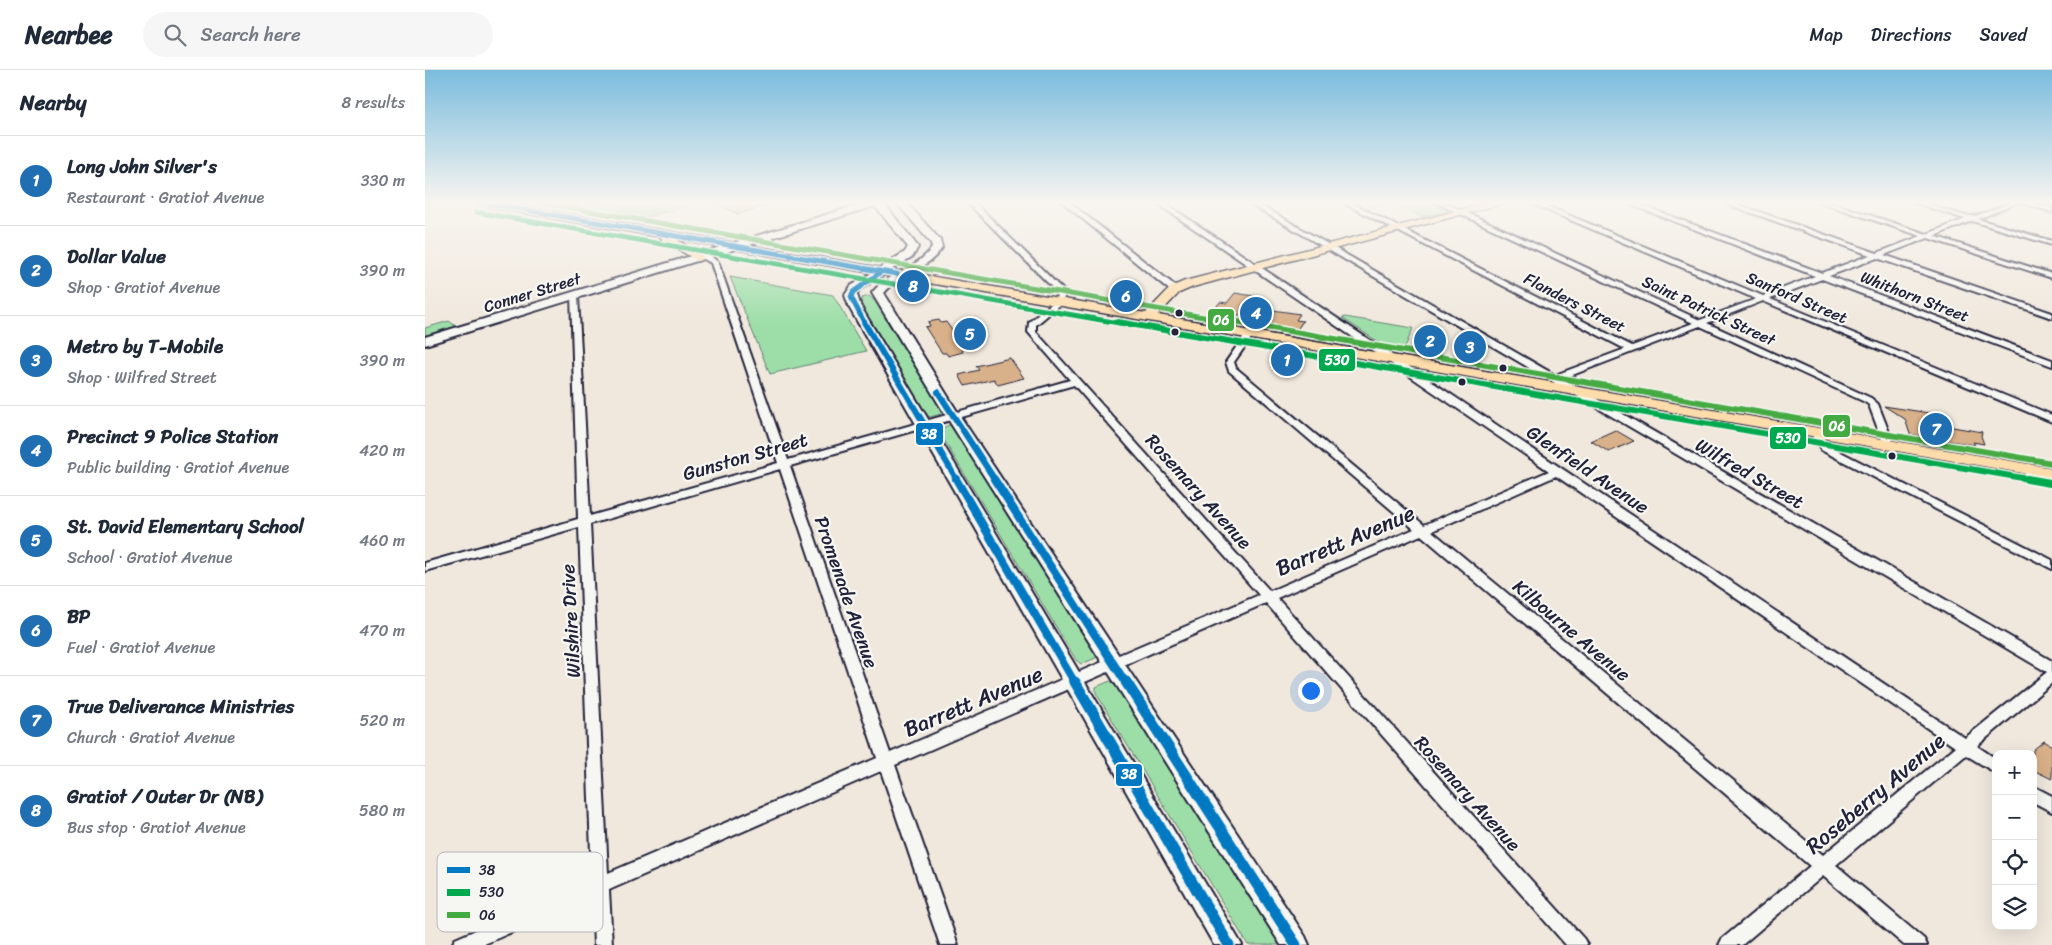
<!DOCTYPE html>
<html lang="en">
<head>
<meta charset="utf-8">
<style>
	body { margin:0; font-family:Sriracha,sans-serif; background:#f6f6f7; color:#1f2937 }
	.controls { position:absolute; right:15px; bottom:15px; display:grid; overflow:hidden; border-radius:10px; box-shadow:0 5px 20px #0002 }
	.controls button { width:45px; height:45px; display:grid; place-items:center; padding:0; border:0; border-bottom:1px solid #e0e1e3; background:#fff; color:#1f2937; font:25px sans-serif }
	.you { position:absolute; left:885px; top:620px; width:18px; height:18px; margin:-12px; border:4px solid #fff; border-radius:50%; background:#1a73e8; box-shadow:0 0 0 8px #1a73e833 }
	.badge { display:grid; place-items:center; width:32px; height:32px; border-radius:50%; background:#1f6fb2; color:#fff; font-size:16px; font-weight:700 }
	.pin { position:absolute; translate:-50% -50%; border:2px solid #fff; box-shadow:0 1px 5px #0006 }
	.list { margin:0; padding:0; list-style:none }
	h2 { display:flex; justify-content:space-between; align-items:center; height:65px; margin:0; padding:0 20px; font-size:21px }
	h2 small { font-size:16px; font-weight:400; color:#747a83 }
	.list li { display:grid; grid-template-columns:32px 1fr auto; gap:15px; align-items:center; box-sizing:border-box; height:90px; padding:0 20px; border-top:1px solid #e0e1e3 }
	.list b { display:block; font-size:19px; white-space:nowrap }
	.list p { margin:0; font-size:16px; white-space:nowrap; color:#747a83 }
	.list em { font-size:16px; font-style:normal; color:#747a83 }
	.icon { flex:none; width:28px; height:28px; fill:none; stroke:currentColor; stroke-width:2; stroke-linecap:round; stroke-linejoin:round }
	.map { position:relative; flex:none; width:1627px; height:875px; overflow:hidden }
	header { display:flex; align-items:center; gap:30px; box-sizing:border-box; height:70px; padding:0 25px; background:#fff; border-bottom:1px solid #e0e1e3 }
	header strong { font-size:24px }
	nav { display:flex; gap:28px; margin-inline-start:auto; font-size:18px }
	.search { width:350px; height:45px; background:#f6f6f7; display:flex; align-items:center; gap:12px; box-sizing:border-box; padding:0 18px; border-radius:28px; color:#747a83; font-size:19px }
	main { display:flex }
	aside { flex:1; background:#fff }
	.map>svg:first-child { display:block }
	.green { fill:#9ddea8; stroke:#608072 }
	.building { fill:#d8b089; stroke:#22223b }
	.lines { fill:none; stroke-linecap:round; stroke-linejoin:round }
	.street-casing { stroke:#22223b; stroke-width:4 }
	.secondary-casing { stroke:#22223b; stroke-width:4 }
	.primary-casing { stroke:#22223b; stroke-width:3 }
	.street { fill:#f6f6f2; fill-rule:evenodd }
	.secondary { fill:#f6f6f2; fill-rule:evenodd }
	.primary { fill:#fddcac; fill-rule:evenodd }
	.bus-1-far3-casing { stroke:#f6f6f2; stroke-width:8 }
	.bus-1-far2-casing { stroke:#f6f6f2; stroke-width:9 }
	.bus-1-far1-casing { stroke:#f6f6f2; stroke-width:12 }
	.bus-1-casing { stroke:#f6f6f2; stroke-width:14 }
	.bus-2-far2-casing { stroke:#f6f6f2; stroke-width:8 }
	.bus-2-far1-casing { stroke:#f6f6f2; stroke-width:9 }
	.bus-2-casing { stroke:#f6f6f2; stroke-width:12 }
	.bus-3-far1-casing { stroke:#f6f6f2; stroke-width:8 }
	.bus-3-casing { stroke:#f6f6f2; stroke-width:9 }
	.bus-1-far3 { stroke:#0079c2; stroke-width:5 }
	.bus-1-far2 { stroke:#0079c2; stroke-width:6 }
	.bus-1-far1 { stroke:#0079c2; stroke-width:8 }
	.bus-1 { stroke:#0079c2; stroke-width:11 }
	.bus-2-far2 { stroke:#00a94e; stroke-width:5 }
	.bus-2-far1 { stroke:#00a94e; stroke-width:6 }
	.bus-2 { stroke:#00a94e; stroke-width:8 }
	.bus-3-far1 { stroke:#44aa42; stroke-width:5 }
	.bus-3 { stroke:#44aa42; stroke-width:6 }
	.bus-dot { fill:#22223b; stroke:#f6f6f2; stroke-width:2 }
	.labels { text-anchor:middle; stroke-width:4.5; stroke-linejoin:round; paint-order:stroke }
	.far-street-label { font-size:16px; fill:#22223b; stroke:#f6f6f2 }
	.street-label { font-size:19px; fill:#22223b; stroke:#f6f6f2 }
	.near-street-label { font-size:22px; fill:#22223b; stroke:#f6f6f2 }
	.key { fill:#f6f6f2; stroke:#b6b6bb; stroke-width:1 }
	.key-label { font-size:14px; fill:#22223b }
	.line-badge { stroke:#f6f6f2; stroke-width:2 }
	.badge-label { font-size:14px; text-anchor:middle; font-weight:bold; fill:#fff }
</style>
</head>
<body>
<header>
<strong>Nearbee</strong>
<div class="search"><svg class="icon" aria-label="search" viewBox="0 0 24 24"><circle cx="10" cy="10" r="6"/><path d="M15 15l6 6"/></svg>Search here</div>
<nav><a>Map</a><a>Directions</a><a>Saved</a></nav>
</header>
<main>
<aside>
<h2>Nearby<small>8 results</small></h2>
<ul class="list">
<li><span class="badge">1</span><div><b>Long John Silver's</b><p>Restaurant · Gratiot Avenue</p></div><em>330 m</em></li>
<li><span class="badge">2</span><div><b>Dollar Value</b><p>Shop · Gratiot Avenue</p></div><em>390 m</em></li>
<li><span class="badge">3</span><div><b>Metro by T-Mobile</b><p>Shop · Wilfred Street</p></div><em>390 m</em></li>
<li><span class="badge">4</span><div><b>Precinct 9 Police Station</b><p>Public building · Gratiot Avenue</p></div><em>420 m</em></li>
<li><span class="badge">5</span><div><b>St. David Elementary School</b><p>School · Gratiot Avenue</p></div><em>460 m</em></li>
<li><span class="badge">6</span><div><b>BP</b><p>Fuel · Gratiot Avenue</p></div><em>470 m</em></li>
<li><span class="badge">7</span><div><b>True Deliverance Ministries</b><p>Church · Gratiot Avenue</p></div><em>520 m</em></li>
<li><span class="badge">8</span><div><b>Gratiot / Outer Dr (NB)</b><p>Bus stop · Gratiot Avenue</p></div><em>580 m</em></li>
</ul>
</aside>
<div class="map">
<svg width="1627" height="875" viewBox="0 0 1627 875">
	<rect width="100%" height="100%" fill="#f0e8dd"/>
	<filter id="ink" filterUnits="userSpaceOnUse"><feTurbulence type="fractalNoise" baseFrequency=".02" numOctaves="2"/><feDisplacementMap in="SourceGraphic" scale="10" xChannelSelector="R" yChannelSelector="G"/><feConvolveMatrix kernelMatrix="1 2 1 2 8 2 1 2 1" color-interpolation-filters="sRGB"/></filter>
	<g filter="url(#ink)">
		<g class="green">
			<polygon points="106,132 255,132 262,136 211,150"/>
			<polygon points="930,132 1004,132 1023,141 997,147 967,133 943,139"/>
			<polygon points="305,207 408,225 441,281 345,304"/>
			<polygon points="444,226 449,230 516,339 516,344 505,347 502,345 436,234 437,228"/>
			<polygon points="917,248 920,247 988,258 979,280 961,277"/>
			<polygon points="24,251 33,258 0,267 0,258"/>
			<polygon points="524,355 528,356 671,581 671,588 656,594 651,590 513,360"/>
			<polygon points="685,611 690,614 857,875 823,875 671,623 671,617"/>
		</g>
		<g class="building">
			<polygon points="289,132 344,132 344,134 313,144"/>
			<polygon points="810,223 835,227 827,237 875,244 871,250 878,251 871,261 842,256 844,253 819,249 821,246 788,241 795,232 802,233"/>
			<polygon points="514,250 516,253 521,252 539,277 536,278 538,282 523,286 521,283 517,283 500,257 505,256 503,252"/>
			<polygon points="857,285 869,287 865,297 853,295"/>
			<polygon points="585,288 599,308 573,315 569,309 540,316 534,305 554,300 551,296"/>
			<polygon points="1459,336 1517,345 1522,356 1557,362 1556,366 1559,374 1548,372 1550,375 1485,364 1480,349"/>
			<polygon points="1190,360 1209,371 1184,382 1166,371"/>
			<polygon points="1619,671 1627,676 1627,709 1608,700 1608,680"/>
		</g>
		<g class="lines">
			<g class="street-casing">
				<g id="street">
					<path d="M542 132H549L641 223 636 234 611 255V262L845 521 989 459 804 301 801 292 821 263H827L828 265 809 292 811 298 999 455 1124 401 730 132H738L1540 668 1622 602 822 132H830L1130 305 1200 279 917 132H925L1207 276 1268 253 1010 132H1019L1275 250 1331 229 1103 132H1112L1338 226 1390 206 1199 132H1208L1397 203 1445 185 1296 132H1306L1452 183 1496 166 1394 132H1404L1502 164 1540 149 1488 132C1508 132 1526 145 1545 146 1558 147 1578 132 1594 132L1553 149 1627 171V175L1547 151 1509 166 1627 204V208L1503 168 1459 185 1627 243V248L1452 188 1404 206 1627 290V296L1397 209 1345 229 1627 345V352L1338 231 1282 253 1446 328 1453 334 1469 375 1468 377 1464 378 1459 375 1444 335 1440 332 1275 256 1137 309 1627 591V613L1552 676 1571 689V703L1541 685 1411 795 1499 869 1502 875H1479L1398 806 1317 875H1294L1297 869 1385 796 996 465 852 528 1159 869 1162 875H1141L841 533 470 695 533 875H515L456 701 184 820 187 875H169L167 827 57 875H27L30 869 167 810 154 457 0 501V493L153 449 146 224 153 226 165 446 353 393 290 205 286 193 277 188V184H283L293 192 363 390 645 310 603 262 604 252 630 231 633 223ZM649 315 834 525 465 683 365 396ZM355 399 452 688 183 803 165 454ZM1131 406 1530 677 1398 785 1007 461Z"/>
					<polygon points="637,132 644,132 753,218 753,222 747,222"/>
					<polygon points="1595,132 1606,132 1627,138 1627,142"/>
					<polygon points="1390,359 1394,360 1404,376 1627,490 1627,499 1396,380 1385,362"/>
					<polygon points="1608,716 1627,726 1627,742 1608,732"/>
				</g>
			</g>
			<g class="secondary-casing">
				<g id="secondary">
					<polygon points="443,132 458,132 493,177 488,186 434,220 432,225 436,237 817,875 789,875 424,237 420,225 426,216 480,182 483,177 450,136 0,275 0,267"/>
					<path d="M471 132H481L515 170 517 178C502 200 475 204 459 223L535 346 880 866 884 875H856L521 346 447 223C463 202 492 199 507 178L506 173Z"/>
				</g>
			</g>
			<g class="primary-casing">
				<polygon id="primary" points="48,132 71,132 721,243 746,217 760,211 1066,132 1083,132 768,217 754,223 733,245 1627,398 1627,408 251,169 277,186 279,188 273,191 237,170 236,167 53,135"/>
			</g>
			<use href="#street" class="street"/>
			<use href="#secondary" class="secondary"/>
			<use href="#primary" class="primary"/>
			<g class="bus-1-far3-casing">
				<g id="bus-1-far3">
					<polyline points="54,132 472,204"/>
					<polyline points="440,254 426,227 428,222 456,202"/>
				</g>
			</g>
			<g class="bus-1-far2-casing">
				<g id="bus-1-far2">
					<polyline points="439,252 532,410"/>
					<polyline points="513,322 570,410"/>
				</g>
			</g>
			<g class="bus-1-far1-casing">
				<g id="bus-1-far1">
					<polyline points="531,409 650,613"/>
					<polyline points="569,409 701,613"/>
				</g>
			</g>
			<g class="bus-1-casing">
				<g id="bus-1">
					<polyline points="650,612 804,875"/>
					<polyline points="701,612 871,875"/>
				</g>
			</g>
			<g class="bus-2-far2-casing">
				<polyline id="bus-2-far2" points="51,142 700,254"/>
			</g>
			<g class="bus-2-far1-casing">
				<polyline id="bus-2-far1" points="693,252 1609,410"/>
			</g>
			<g class="bus-2-casing">
				<polyline id="bus-2" points="1602,409 1625,413"/>
			</g>
			<g class="bus-3-far1-casing">
				<polyline id="bus-3-far1" points="113,132 819,254"/>
			</g>
			<g class="bus-3-casing">
				<polyline id="bus-3" points="812,252 1627,393"/>
			</g>
			<use href="#bus-1-far3" class="bus-1-far3"/>
			<use href="#bus-1-far2" class="bus-1-far2"/>
			<use href="#bus-1-far1" class="bus-1-far1"/>
			<use href="#bus-1" class="bus-1"/>
			<use href="#bus-2-far2" class="bus-2-far2"/>
			<use href="#bus-2-far1" class="bus-2-far1"/>
			<use href="#bus-2" class="bus-2"/>
			<use href="#bus-3-far1" class="bus-3-far1"/>
			<use href="#bus-3" class="bus-3"/>
		</g>
	</g>
	<linearGradient id="sky" x2="0" y2="1"><stop stop-color="#7bbcde"/><stop offset="0.52" stop-color="#f8f5f0"/><stop offset="1" stop-color="#f8f5f0" stop-opacity="0"/></linearGradient>
	<rect width="1627" height="255" fill="url(#sky)"/>
	<g class="bus-dot">
		<circle cx="754" cy="243" r="4.5"/>
		<circle cx="750" cy="262" r="4.5"/>
		<circle cx="1078" cy="298" r="4.5"/>
		<circle cx="1037" cy="312" r="4.5"/>
		<circle cx="1467" cy="386" r="4.5"/>
	</g>
	<g class="labels">
		<g class="far-street-label">
			<text transform="translate(107 222) rotate(-17)" y="6">Conner Street</text>
			<text transform="translate(1490 226) rotate(21)" y="6">Whithorn Street</text>
			<text transform="translate(1372 227) rotate(23)" y="6">Sanford Street</text>
			<text transform="translate(1150 232) rotate(27)" y="6">Flanders Street</text>
			<text transform="translate(1284 240) rotate(25)" y="6">Saint Patrick Street</text>
		</g>
		<g class="street-label">
			<text transform="translate(320 386) rotate(-16)" y="7">Gunston Street</text>
			<text transform="translate(1163 399) rotate(34)" y="7">Glenfield Avenue</text>
			<text transform="translate(1325 403) rotate(30)" y="7">Wilfred Street</text>
			<text transform="translate(774 421) rotate(48)" y="7">Rosemary Avenue</text>
			<text transform="translate(422 522) rotate(71)" y="7">Promenade Avenue</text>
			<text transform="translate(145 551) rotate(-93)" y="7">Wilshire Drive</text>
			<text transform="translate(1147 560) rotate(40)" y="7">Kilbourne Avenue</text>
			<text transform="translate(1043 723) rotate(48)" y="7">Rosemary Avenue</text>
		</g>
		<g class="near-street-label">
			<text transform="translate(920 470) rotate(-23)" y="8">Barrett Avenue</text>
			<text transform="translate(548 631) rotate(-23)" y="8">Barrett Avenue</text>
			<text transform="translate(1450 723) rotate(-40)" y="8">Roseberry Avenue</text>
		</g>
	</g>
	<rect x="12" y="782" width="166" height="80" rx="8" class="key"/>
	<rect x="22" y="797" width="23" height="6" fill="#0079c2"/>
	<rect x="22" y="819" width="23" height="7" fill="#00a94e"/>
	<rect x="22" y="842" width="23" height="6" fill="#44aa42"/>
	<g class="key-label">
		<text x="54" y="805">38</text>
		<text x="54" y="827">530</text>
		<text x="54" y="850">06</text>
	</g>
	<g class="line-badge">
		<rect x="782" y="238" width="28" height="24" rx="5" fill="#44aa42"/>
		<rect x="893" y="278" width="38" height="24" rx="5" fill="#00a94e"/>
		<rect x="1397" y="344" width="29" height="24" rx="5" fill="#44aa42"/>
		<rect x="490" y="352" width="29" height="24" rx="5" fill="#0079c2"/>
		<rect x="1344" y="356" width="38" height="24" rx="5" fill="#00a94e"/>
		<rect x="690" y="693" width="28" height="24" rx="5" fill="#0079c2"/>
	</g>
	<g class="badge-label">
		<text x="796" y="255">06</text>
		<text x="912" y="295">530</text>
		<text x="1412" y="361">06</text>
		<text x="504" y="369">38</text>
		<text x="1363" y="373">530</text>
		<text x="704" y="709">38</text>
	</g>
</svg>
<div class="controls">
<button>+</button>
<button>−</button>
<button><svg class="icon" aria-label="locate" viewBox="0 0 24 24"><circle cx="12" cy="12" r="6"/><path d="M12 2v4M12 18v4M2 12h4M18 12h4"/></svg></button>
<button><svg class="icon" aria-label="layers" viewBox="0 0 24 24"><path d="M12 4l9 5-9 5-9-5zM3 14l9 5 9-5"/></svg></button>
</div>
<div class="you"></div>
<div class="pin badge" style="left:862px;top:290px">1</div>
<div class="pin badge" style="left:1005px;top:271px">2</div>
<div class="pin badge" style="left:1045px;top:277px">3</div>
<div class="pin badge" style="left:831px;top:243px">4</div>
<div class="pin badge" style="left:545px;top:264px">5</div>
<div class="pin badge" style="left:701px;top:226px">6</div>
<div class="pin badge" style="left:1511px;top:359px">7</div>
<div class="pin badge" style="left:488px;top:216px">8</div>
</div>
</main>
</body>
</html>
